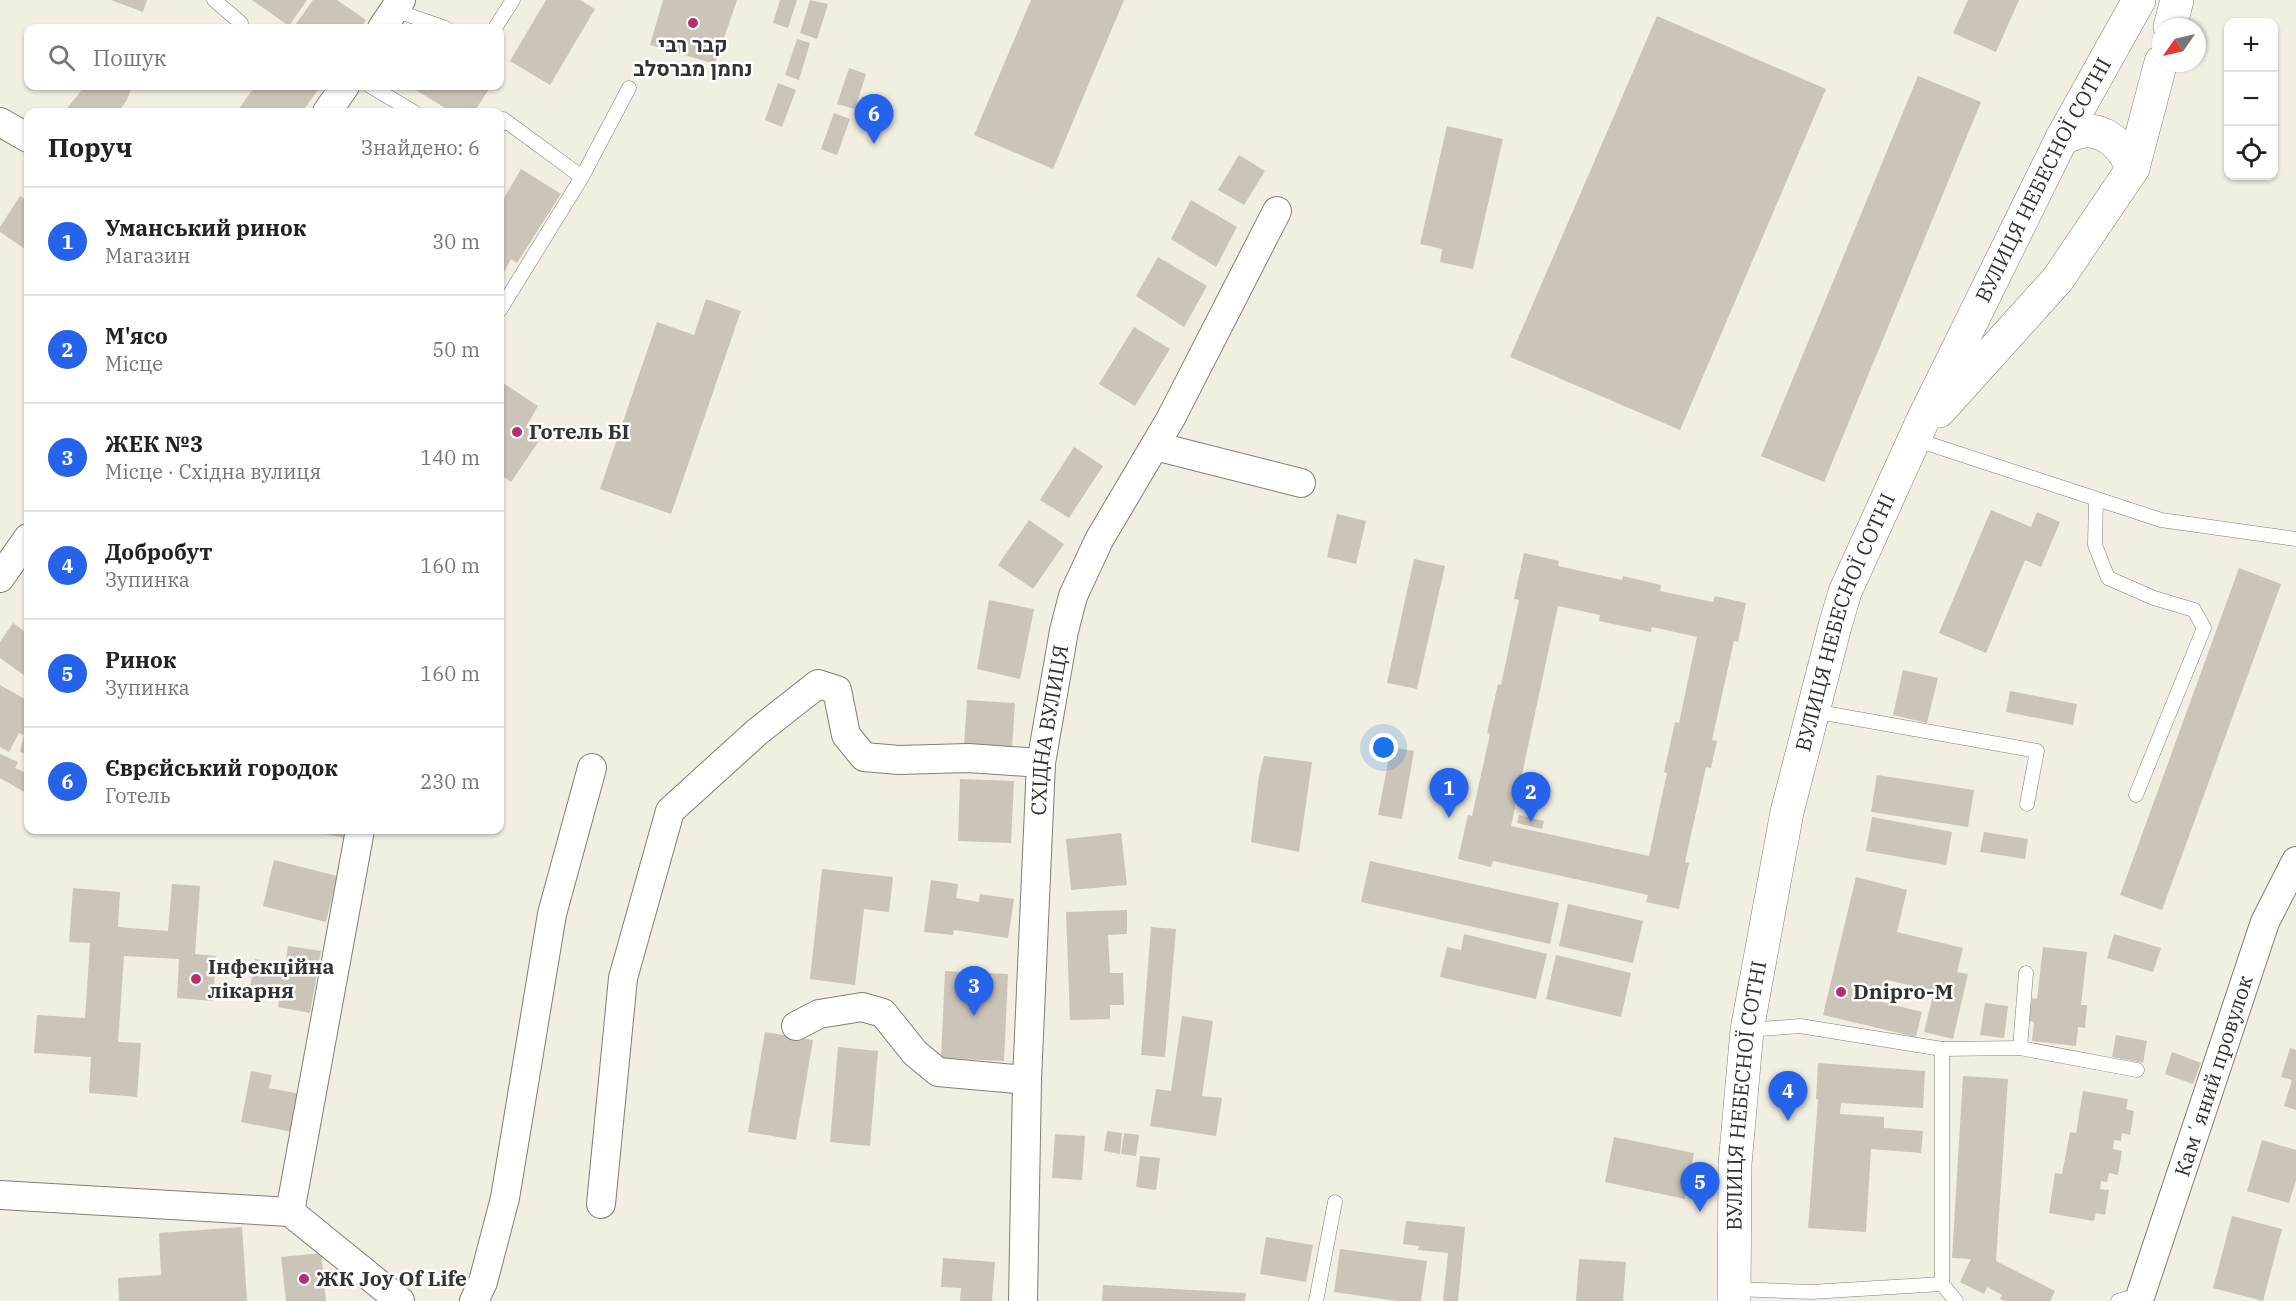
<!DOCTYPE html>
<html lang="uk">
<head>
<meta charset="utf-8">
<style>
	body { margin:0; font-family:"IBM Plex Serif",Heebo,serif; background:#f6f6f6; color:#222 }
	.controls { position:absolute; right:18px; top:18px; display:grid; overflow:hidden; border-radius:12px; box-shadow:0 2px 4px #0004 }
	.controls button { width:54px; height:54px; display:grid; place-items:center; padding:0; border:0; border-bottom:2px solid #e0e0e0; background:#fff; color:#222; font:30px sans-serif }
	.compass { position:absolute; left:2152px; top:18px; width:54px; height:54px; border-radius:50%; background:#fff; box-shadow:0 2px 4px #0004; rotate:236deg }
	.you { position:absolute; left:1384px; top:748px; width:21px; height:21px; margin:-15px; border:4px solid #fff; border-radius:50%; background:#1a73e8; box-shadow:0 0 0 9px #1a73e833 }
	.badge { display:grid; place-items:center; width:39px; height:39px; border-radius:50%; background:#2563eb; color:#fff; font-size:20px; font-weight:700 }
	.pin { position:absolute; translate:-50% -50px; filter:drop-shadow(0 2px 3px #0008) }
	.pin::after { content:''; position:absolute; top:32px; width:21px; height:18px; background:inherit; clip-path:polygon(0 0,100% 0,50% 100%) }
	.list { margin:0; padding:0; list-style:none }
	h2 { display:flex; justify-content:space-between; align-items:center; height:78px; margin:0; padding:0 24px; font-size:26px }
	h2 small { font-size:20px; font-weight:400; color:#767676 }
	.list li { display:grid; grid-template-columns:39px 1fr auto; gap:18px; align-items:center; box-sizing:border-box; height:108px; padding:0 24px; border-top:2px solid #e0e0e0 }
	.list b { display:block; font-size:22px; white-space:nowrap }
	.list p { margin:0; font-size:20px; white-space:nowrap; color:#767676 }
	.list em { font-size:20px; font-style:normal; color:#767676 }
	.icon { flex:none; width:33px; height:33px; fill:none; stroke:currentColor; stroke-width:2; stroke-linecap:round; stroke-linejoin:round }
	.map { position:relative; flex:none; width:2296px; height:1301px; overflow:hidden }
	.search { position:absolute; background:#fff; box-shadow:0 2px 4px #0004; left:24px; top:24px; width:480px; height:66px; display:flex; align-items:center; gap:15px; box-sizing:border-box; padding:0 21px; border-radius:12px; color:#767676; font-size:22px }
	.panel { position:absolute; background:#fff; box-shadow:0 2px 4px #0004; left:24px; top:108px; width:480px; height:726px; border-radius:12px }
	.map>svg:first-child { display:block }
	.building { fill:#cbc4b8; fill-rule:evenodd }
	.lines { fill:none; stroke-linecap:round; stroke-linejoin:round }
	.service-casing { stroke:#807f72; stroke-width:15 }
	.minor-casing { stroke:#807f72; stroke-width:30 }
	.secondary-casing { stroke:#807f72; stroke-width:34 }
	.service { stroke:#fff; stroke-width:14 }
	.minor { stroke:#fff; stroke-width:28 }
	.secondary { stroke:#fff; stroke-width:33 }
	.poi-dot { fill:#b82f6d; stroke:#fff; stroke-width:2 }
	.labels { text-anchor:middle; stroke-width:5; stroke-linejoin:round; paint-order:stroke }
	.poi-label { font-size:21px; font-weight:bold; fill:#34342f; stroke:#fff; text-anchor:start }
	.street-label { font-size:21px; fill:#34342f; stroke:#fff }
</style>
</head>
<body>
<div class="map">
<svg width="2296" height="1301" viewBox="0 0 2296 1301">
	<rect width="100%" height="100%" fill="#f1efe1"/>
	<g class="building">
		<polygon points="111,0 147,0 143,12"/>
		<polygon points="252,0 307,0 289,26"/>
		<polygon points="313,0 337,0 366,20 360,28 293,28"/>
		<polygon points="546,0 580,0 595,9 550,85 510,61"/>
		<polygon points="663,0 737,0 715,64 650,45"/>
		<polygon points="780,0 797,0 788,28 773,23"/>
		<polygon points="810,0 828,4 817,39 800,33"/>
		<polygon points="1031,0 1124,0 1053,169 974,135"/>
		<polygon points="1968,0 2019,0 1996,52 1953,33"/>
		<polygon points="1657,16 1826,89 1680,430 1510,357"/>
		<polygon points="797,39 810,43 799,80 785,75"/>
		<polygon points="849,68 866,74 855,109 837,104"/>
		<polygon points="1918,76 1981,102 1824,482 1761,456"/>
		<polygon points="778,83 796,90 782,127 765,120"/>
		<polygon points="85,86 132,86 127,100 118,112 64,112"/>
		<polygon points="255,86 321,86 302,112 241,112 238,110"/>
		<polygon points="409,86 483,86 489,89 474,112 452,112"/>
		<polygon points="834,113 850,119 837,155 821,149"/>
		<polygon points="1447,126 1503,139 1473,269 1440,262 1442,249 1420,244"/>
		<polygon points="1239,155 1265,171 1244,205 1218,190"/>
		<polygon points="521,169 561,194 517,263 511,259 500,280 500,205"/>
		<polygon points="20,196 28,201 28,251 0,232 0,227"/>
		<polygon points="1191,200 1237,227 1216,267 1171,239"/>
		<polygon points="1158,257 1207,286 1184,327 1136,296"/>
		<polygon points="706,299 741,311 671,514 600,489 657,322 694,335"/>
		<polygon points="1134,327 1170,349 1135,406 1099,384"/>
		<polygon points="500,381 538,406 526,427 541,438 511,482 500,474"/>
		<polygon points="1074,447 1103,466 1069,518 1040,500"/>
		<polygon points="1991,510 2031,527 2037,512 2060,522 2041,567 2025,560 1986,653 1939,633"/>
		<polygon points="1337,514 1366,521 1356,564 1327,557"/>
		<polygon points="1029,520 1064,544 1033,589 998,565"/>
		<path d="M1524 553 1559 561 1558 566 1622 580 1623 576 1661 585 1660 591 1713 602 1715 596 1746 603 1738 642 1734 641 1712 740 1717 741 1711 768 1706 767 1685 862 1689 863 1679 909 1646 902 1648 895 1493 861 1491 867 1458 859 1468 815 1472 816 1490 734 1487 733 1498 684 1501 685 1519 600 1514 599ZM1558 606 1600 615 1599 621 1651 632 1652 627 1697 637 1679 723 1675 722 1664 772 1667 773 1649 856 1511 826Z"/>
		<polygon points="1414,559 1445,566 1417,689 1387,683"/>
		<polygon points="2239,568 2281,584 2162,910 2120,895"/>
		<polygon points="989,600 1034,609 1020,679 977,669"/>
		<polygon points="13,623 28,634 28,678 0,658 0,642"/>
		<polygon points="1903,670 1938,678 1927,723 1893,715"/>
		<polygon points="0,685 28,701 28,754 20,752 24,735 19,733 9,752 0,747"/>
		<polygon points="2010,691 2077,704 2073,725 2006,712"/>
		<polygon points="967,700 1015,703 1012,749 964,746"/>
		<polygon points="1391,747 1414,751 1402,819 1378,815"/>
		<polygon points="0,754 18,762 15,768 28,774 28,794 0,778"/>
		<polygon points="1264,756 1312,762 1299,852 1251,842 1259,776"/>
		<polygon points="1877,775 1974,790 1968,827 1871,812"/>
		<polygon points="960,779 1014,781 1011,843 958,841"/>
		<polygon points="1519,815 1544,821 1542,829 1517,823"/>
		<polygon points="1872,817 1952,832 1946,865 1866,851"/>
		<polygon points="302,830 353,830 351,839"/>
		<polygon points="1984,832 2028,839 2025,859 1980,852"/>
		<polygon points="1121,833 1127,885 1071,890 1066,839"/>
		<polygon points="274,860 337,876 326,922 263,906"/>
		<polygon points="1370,861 1559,903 1550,944 1361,902"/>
		<polygon points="822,869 893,877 889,912 864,909 855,985 810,979"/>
		<polygon points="1856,877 1907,890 1897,932 1963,948 1957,972 1968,974 1953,1039 1924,1032 1934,991 1887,980 1882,1002 1922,1012 1916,1037 1823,1015"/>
		<polygon points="931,880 958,884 956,898 979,902 980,894 1014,899 1008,938 954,930 953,935 924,932"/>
		<polygon points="172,884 200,886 195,954 216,956 213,1001 177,998 179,959 124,956 118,1042 141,1043 137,1097 89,1093 91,1057 34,1053 37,1015 85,1018 90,943 69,942 73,888 120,892 118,927 168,931"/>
		<polygon points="1568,904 1643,921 1633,963 1559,946"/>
		<polygon points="1127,910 1127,934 1108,935 1110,973 1123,973 1124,1005 1110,1005 1110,1019 1070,1020 1066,912"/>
		<polygon points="1151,927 1176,929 1165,1057 1141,1055"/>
		<polygon points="1464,934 1547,954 1536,999 1440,977 1447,947 1461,950"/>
		<polygon points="2114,934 2161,948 2153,972 2107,958"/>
		<polygon points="288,946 321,951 310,1013 278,1007 280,993 250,988 255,959 285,964"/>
		<polygon points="2043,947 2087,952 2081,1005 2087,1005 2085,1028 2078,1027 2076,1046 2032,1041 2034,1022 2029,1021 2032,998 2037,999"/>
		<polygon points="1556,955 1631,973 1621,1017 1546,999"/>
		<polygon points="945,971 1008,974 1004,1061 941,1058"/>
		<polygon points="1985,1003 2008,1006 2004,1038 1980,1035"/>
		<polygon points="1182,1016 1213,1021 1202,1096 1222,1098 1216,1136 1150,1126 1156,1089 1171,1091"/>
		<polygon points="765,1032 813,1040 796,1140 748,1132"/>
		<polygon points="2116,1035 2147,1041 2143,1063 2112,1057"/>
		<polygon points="838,1047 878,1051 870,1146 830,1142"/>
		<polygon points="2290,1048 2296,1050 2296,1110 2284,1106 2292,1080 2281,1077"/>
		<polygon points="2172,1052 2201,1063 2193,1084 2165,1074"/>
		<polygon points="1818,1063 1925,1071 1923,1108 1841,1103 1840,1114 1884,1117 1884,1128 1923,1131 1921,1153 1871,1149 1866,1232 1808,1228 1818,1099 1816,1099"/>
		<polygon points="251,1071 272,1075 269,1088 301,1094 293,1132 241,1122"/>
		<polygon points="1963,1076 2008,1079 1996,1261 2055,1291 2050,1301 2005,1301 2000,1299 2002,1295 1987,1287 1984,1294 1960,1282 1971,1259 1952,1258"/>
		<polygon points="2083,1091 2128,1099 2126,1109 2134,1111 2130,1135 2122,1133 2121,1141 2114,1140 2113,1149 2122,1151 2118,1175 2109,1173 2107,1182 2101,1181 2100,1189 2109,1190 2105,1215 2096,1213 2094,1221 2049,1213 2055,1173 2062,1174 2070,1132 2076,1133"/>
		<polygon points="1107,1131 1122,1133 1120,1154 1104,1151"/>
		<polygon points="1124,1133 1139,1135 1136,1156 1121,1154"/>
		<polygon points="1055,1134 1085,1136 1082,1180 1052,1178"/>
		<polygon points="1614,1137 1694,1153 1685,1199 1605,1182"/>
		<polygon points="2262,1140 2296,1150 2296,1180 2289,1203 2247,1191"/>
		<polygon points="1140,1156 1160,1158 1156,1190 1136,1187"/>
		<polygon points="2232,1216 2282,1229 2263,1301 2213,1288"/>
		<polygon points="1406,1221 1465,1227 1458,1301 1443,1301 1448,1253 1418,1250 1419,1246 1403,1244"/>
		<polygon points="242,1227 247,1301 119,1301 118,1278 161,1275 159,1233"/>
		<polygon points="1266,1237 1313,1245 1306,1282 1260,1274"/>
		<polygon points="1340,1249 1427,1261 1421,1301 1397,1301 1334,1292"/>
		<polygon points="321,1253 326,1301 286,1301 281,1257"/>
		<polygon points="943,1258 995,1262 992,1301 960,1301 961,1288 941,1287"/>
		<polygon points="1579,1259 1626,1262 1623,1301 1576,1301"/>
		<polygon points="1103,1285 1246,1293 1245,1301 1102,1301"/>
	</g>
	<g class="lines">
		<g class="service-casing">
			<g id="service">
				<polyline points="214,0 241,23"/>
				<polyline points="394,10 446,28"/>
				<polyline points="495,28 513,0"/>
				<polyline points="370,86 414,112"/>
				<polyline points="500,125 503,119 582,177"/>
				<polyline points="500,310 582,177 629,88"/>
				<polyline points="1914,439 2161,520 2296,539"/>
				<polyline points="2096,499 2095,545 2108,578 2154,598 2194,610 2204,628 2136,795"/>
				<polyline points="1813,711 2037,751 2027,804"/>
				<polyline points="1747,1030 1800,1026 1942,1049 2020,1048 2137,1070"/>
				<polyline points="2020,1048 2026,973"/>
				<polyline points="1942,1284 1956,1301"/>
				<polyline points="1735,1289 1811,1292 1942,1284 1942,1049"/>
				<polyline points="1316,1301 1335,1202"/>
				<polyline points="2118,1301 2141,1294 2144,1297"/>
			</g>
		</g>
		<g class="minor-casing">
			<g id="minor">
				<polyline points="382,28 401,0"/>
				<polyline points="327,112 345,86"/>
				<polyline points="0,122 28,138"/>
				<polyline points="1155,446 1301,483"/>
				<polyline points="0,578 28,538"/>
				<polyline points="796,1026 819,1014 862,1007 883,1013 915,1053 938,1072 1027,1080"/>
				<polyline points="0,1195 290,1212"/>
				<polyline points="601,1204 623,978 670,811 757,732 818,684 837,690 846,735 864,757 899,760 968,758 1041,763"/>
				<polyline points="290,1212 360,830"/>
				<polyline points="290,1212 400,1301"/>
				<polyline points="2141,1294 2265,922 2296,861"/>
				<polyline points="474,1301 483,1282 505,1198 552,914 592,768"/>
				<path id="s1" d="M1023 1301 1027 1080 1041 763 1064 631 1073 596 1099 540 1171 418 1277 211"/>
			</g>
		</g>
		<g class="secondary-casing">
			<g id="secondary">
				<polyline points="2170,27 2177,0"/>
				<path d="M2062 138C2069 136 2078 131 2086 131 2109 130 2124 150 2133 168"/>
				<polyline points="1939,411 2058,279 2133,168 2161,62"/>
				<path id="s2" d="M1734 1301 1735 1164 1747 1030 1787 812 1835 626 1845 592 1922 422 2062 138 2139 0"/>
			</g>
		</g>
		<use href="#service" class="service"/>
		<use href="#minor" class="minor"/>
		<use href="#secondary" class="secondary"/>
	</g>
	<g class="poi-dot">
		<circle cx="693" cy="23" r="6"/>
		<circle cx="517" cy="432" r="6"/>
		<circle cx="196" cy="979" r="6"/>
		<circle cx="1841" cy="992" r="6"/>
		<circle cx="304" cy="1279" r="6"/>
	</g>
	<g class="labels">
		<g class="poi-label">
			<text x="693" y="52" text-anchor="middle">קבר רבי<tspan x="693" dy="24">נחמן מברסלב</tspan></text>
			<text x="529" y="439">Готель БІ</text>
			<text x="208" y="974">Інфекційна<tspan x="208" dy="24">лікарня</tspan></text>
			<text x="1853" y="999">Dnipro-M</text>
			<text x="316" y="1286">ЖК Joy Of Life</text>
		</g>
		<g class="street-label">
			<text dy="7" stroke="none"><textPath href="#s2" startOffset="1178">ВУЛИЦЯ НЕБЕСНОЇ СОТНІ</textPath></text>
			<text dy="7" stroke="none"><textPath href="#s2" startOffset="692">ВУЛИЦЯ НЕБЕСНОЇ СОТНІ</textPath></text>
			<text dy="7" stroke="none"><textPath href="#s1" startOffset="572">СХІДНА ВУЛИЦЯ</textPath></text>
			<text transform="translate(2214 1076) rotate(-72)" y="7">Камʼяний провулок</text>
			<text dy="7" stroke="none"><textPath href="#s2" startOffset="206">ВУЛИЦЯ НЕБЕСНОЇ СОТНІ</textPath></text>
		</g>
	</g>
</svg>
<div class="controls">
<button>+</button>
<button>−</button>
<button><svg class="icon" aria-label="locate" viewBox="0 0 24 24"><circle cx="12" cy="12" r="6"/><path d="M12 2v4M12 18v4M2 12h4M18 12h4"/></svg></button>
</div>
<svg class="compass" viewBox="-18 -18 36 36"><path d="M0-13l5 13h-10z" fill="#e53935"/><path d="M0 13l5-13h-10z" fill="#767676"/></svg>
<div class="you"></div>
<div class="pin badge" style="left:1449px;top:818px">1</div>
<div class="pin badge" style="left:1531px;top:822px">2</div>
<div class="pin badge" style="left:974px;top:1016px">3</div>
<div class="pin badge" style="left:1788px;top:1121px">4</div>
<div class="pin badge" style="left:1700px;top:1212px">5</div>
<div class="pin badge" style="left:874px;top:144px">6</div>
<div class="search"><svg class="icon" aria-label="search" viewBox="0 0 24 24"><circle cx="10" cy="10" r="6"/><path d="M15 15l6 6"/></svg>Пошук</div>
<section class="panel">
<h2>Поруч<small>Знайдено: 6</small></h2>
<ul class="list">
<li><span class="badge">1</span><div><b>Уманський ринок</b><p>Магазин</p></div><em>30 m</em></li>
<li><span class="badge">2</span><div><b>М'ясо</b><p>Місце</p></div><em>50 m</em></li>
<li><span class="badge">3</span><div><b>ЖЕК №3</b><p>Місце · Східна вулиця</p></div><em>140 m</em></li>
<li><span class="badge">4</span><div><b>Добробут</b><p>Зупинка</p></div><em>160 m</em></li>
<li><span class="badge">5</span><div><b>Ринок</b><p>Зупинка</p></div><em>160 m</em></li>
<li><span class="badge">6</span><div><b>Єврєйський городок</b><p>Готель</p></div><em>230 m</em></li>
</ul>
</section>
</div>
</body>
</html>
